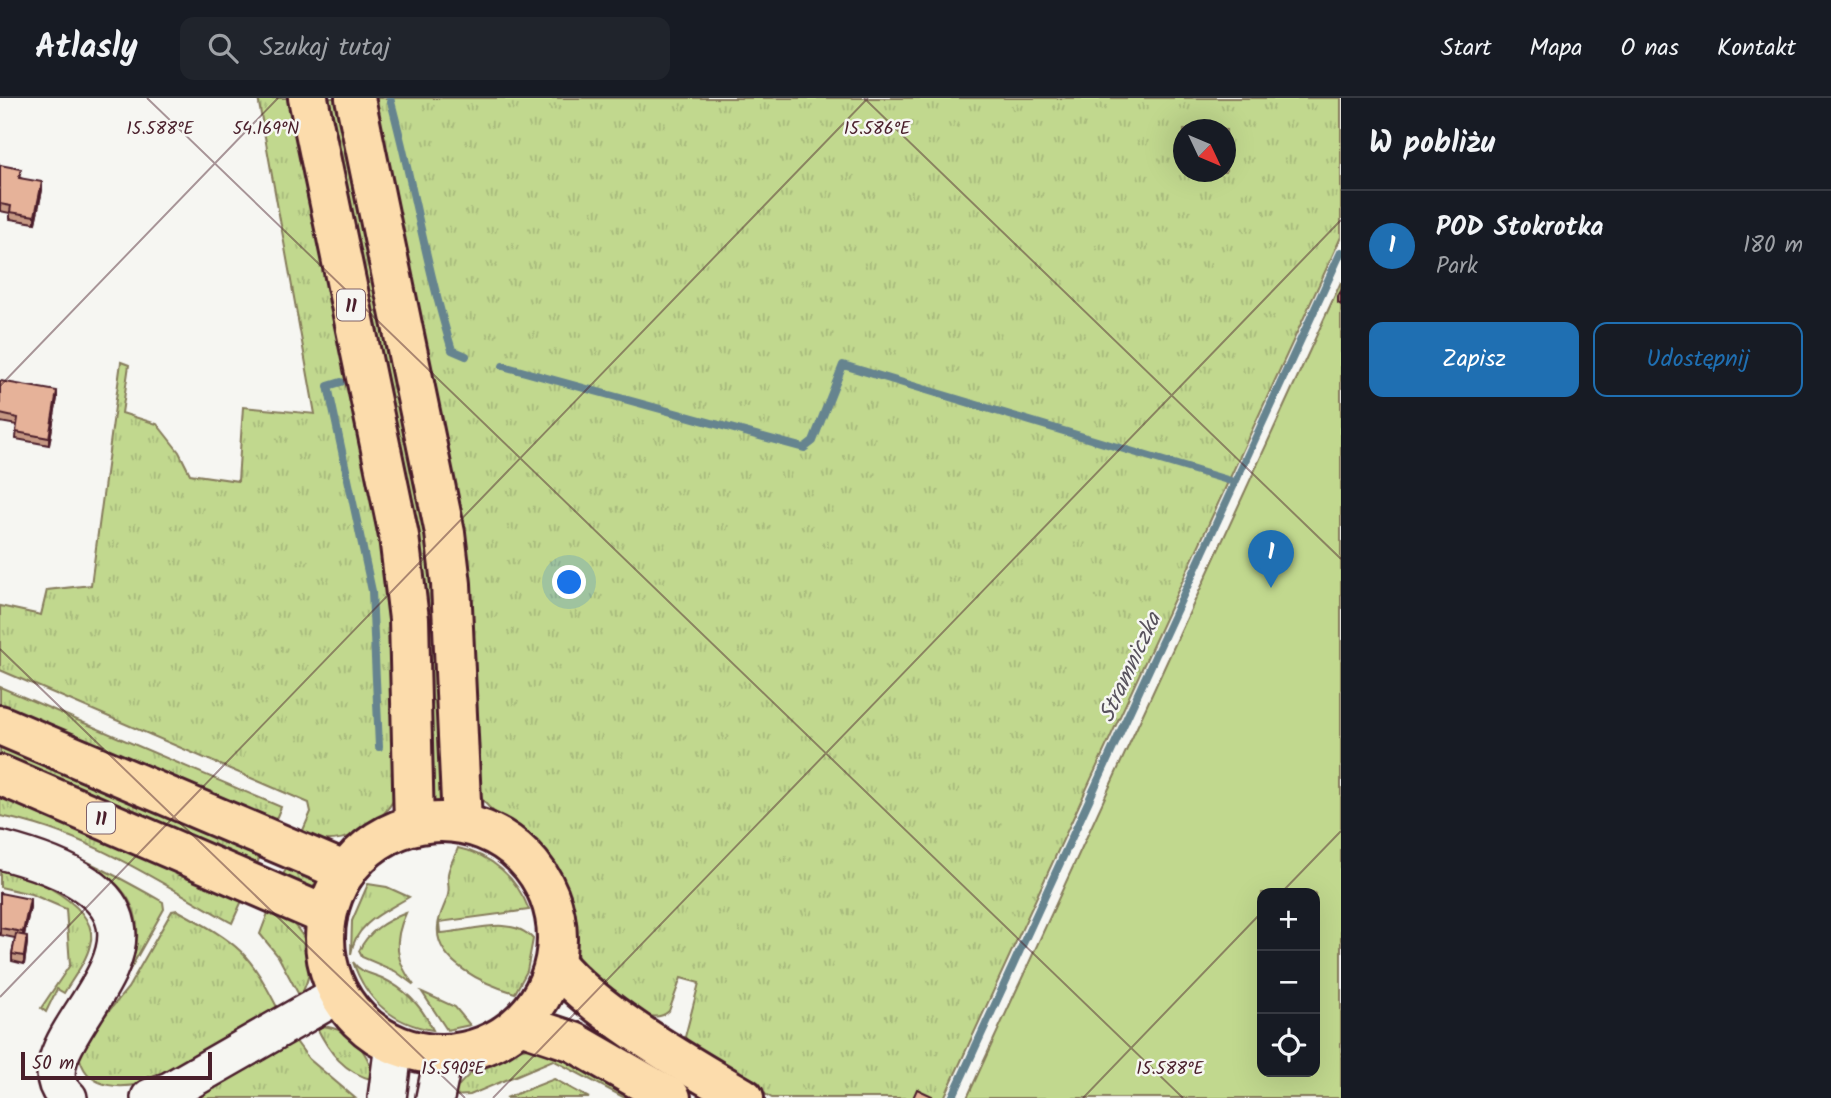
<!DOCTYPE html>
<html lang="pl">
<head>
<meta charset="utf-8">
<style>
	body { margin:0; font-family:Kalam,sans-serif; background:#20242c; color:#f1f3f6 }
	.controls { position:absolute; right:21px; bottom:21px; display:grid; overflow:hidden; border-radius:14px; box-shadow:0 7px 28px #0002 }
	.controls button { width:63px; height:63px; display:grid; place-items:center; padding:0; border:0; border-bottom:2px solid #363941; background:#171b24; color:#f1f3f6; font:35px sans-serif }
	.compass { position:absolute; left:1173px; top:21px; width:63px; height:63px; border-radius:50%; background:#171b24; box-shadow:0 7px 28px #0002; rotate:134deg }
	.scale { position:absolute; left:21px; bottom:18px; width:191px; box-sizing:border-box; padding-left:7px; border:4px solid #4a1f2b; border-top:0; font-size:19px; line-height:24px; white-space:nowrap; color:#4a1f2b; -webkit-text-stroke:5px #f6f6f2; paint-order:stroke }
	.you { position:absolute; left:570px; top:485px; width:24px; height:24px; margin:-18px; border:5px solid #fff; border-radius:50%; background:#1a73e8; box-shadow:0 0 0 10px #1a73e833 }
	.badge { display:grid; place-items:center; width:46px; height:46px; border-radius:50%; background:#1f6fb2; color:#fff; font-size:23px; font-weight:700 }
	.pin { position:absolute; translate:-50% -58px; filter:drop-shadow(0 2px 4px #0008) }
	.pin::after { content:''; position:absolute; top:37px; width:24px; height:21px; background:inherit; clip-path:polygon(0 0,100% 0,50% 100%) }
	.list { margin:0; padding:0; list-style:none }
	h2 { display:flex; justify-content:space-between; align-items:center; height:91px; margin:0; padding:0 28px; font-size:30px }
	h2 small { font-size:23px; font-weight:400; color:#9ea1a6 }
	.list li { display:grid; grid-template-columns:46px 1fr auto; gap:21px; align-items:center; box-sizing:border-box; height:112px; padding:0 28px; border-top:2px solid #363941 }
	.list b { display:block; font-size:26px; white-space:nowrap }
	.list p { margin:0; font-size:23px; white-space:nowrap; color:#9ea1a6 }
	.list em { font-size:23px; font-style:normal; color:#9ea1a6 }
	.actions { display:flex; gap:14px; padding:21px 28px }
	.actions a { flex:1; padding:16px 0; border:2px solid #1f6fb2; border-radius:14px; text-align:center; font-size:24px; color:#1f6fb2 }
	.actions .main { background:#1f6fb2; color:#fff }
	.icon { flex:none; width:38px; height:38px; fill:none; stroke:currentColor; stroke-width:2; stroke-linecap:round; stroke-linejoin:round }
	.map { position:relative; flex:none; width:1341px; height:1000px; overflow:hidden }
	header { display:flex; align-items:center; gap:42px; box-sizing:border-box; height:98px; padding:0 35px; background:#171b24; border-bottom:2px solid #363941 }
	header strong { font-size:33px }
	nav { display:flex; gap:38px; margin-inline-start:auto; font-size:24px }
	.search { width:490px; height:63px; background:#20242c; display:flex; align-items:center; gap:18px; box-sizing:border-box; padding:0 24px; border-radius:14px; color:#9ea1a6; font-size:26px }
	main { display:flex }
	aside { flex:1; background:#171b24 }
	.map>svg:first-child { display:block }
	.grass { fill:url(#grass-tufts); stroke:#867c5c; stroke-width:2; fill-rule:evenodd }
	.garden { fill:#c1d88e; stroke:#867c5c; stroke-width:2; fill-rule:evenodd }
	.lines { fill:none; stroke-linecap:round; stroke-linejoin:round }
	.stream { stroke:#66848f; stroke-width:8 }
	.minor-casing { stroke:#4a1f2b; stroke-width:42 }
	.major-casing { stroke:#4a1f2b; stroke-width:44 }
	.minor { stroke:#f6f6f2; stroke-width:37 }
	.major { stroke:#fcdcac; stroke-width:38 }
	.wall { fill:#c69984; stroke:#4a1f2b; stroke-width:2 }
	.shaded-wall { fill:#a17d6b; stroke:#4a1f2b; stroke-width:2 }
	.building { fill:#e6b299; stroke:#4a1f2b; stroke-width:2 }
	.ticks { fill:none; stroke:#4a1f2b; stroke-width:2; stroke-opacity:0.45 }
	.labels { text-anchor:middle; stroke-width:5; stroke-linejoin:round; paint-order:stroke }
	.shield { fill:#f6f6f2; stroke:#7e6067; stroke-width:2 }
	.shield-label { font-size:19px; font-weight:bold; fill:#4a1f2b }
	.water-label { font-size:23px; font-style:italic; fill:#58525d; stroke:#f6f6f2 }
	.ticks-label { font-size:18px; text-anchor:middle; fill:#4a1f2b; stroke:#f6f6f2; stroke-width:5; stroke-linejoin:round; paint-order:stroke }
</style>
</head>
<body>
<header>
<strong>Atlasly</strong>
<div class="search"><svg class="icon" aria-label="search" viewBox="0 0 24 24"><circle cx="10" cy="10" r="6"/><path d="M15 15l6 6"/></svg>Szukaj tutaj</div>
<nav><a>Start</a><a>Mapa</a><a>O nas</a><a>Kontakt</a></nav>
</header>
<main>
<div class="map">
<svg width="1341" height="1000" viewBox="0 0 1341 1000">
	<defs>
		<pattern id="grass-tufts" width="24" height="20" patternUnits="userSpaceOnUse" patternTransform="scale(1.75)"><rect width="24" height="20" fill="#c1d88e"/><path d="M3 7l-1-3M5 7V3M7 7l1-3M15 17l-1-3M17 17v-4M19 17l1-3" fill="none" stroke="#a7b97b"/></pattern>
	</defs>
	<rect width="100%" height="100%" fill="#f6f6f2"/>
	<filter id="ink" filterUnits="userSpaceOnUse"><feTurbulence type="fractalNoise" baseFrequency=".0143" numOctaves="2"/><feDisplacementMap in="SourceGraphic" scale="14" xChannelSelector="R" yChannelSelector="G"/><feConvolveMatrix kernelMatrix="1 2 1 2 8 2 1 2 1" color-interpolation-filters="sRGB"/></filter>
	<g filter="url(#ink)">
		<g class="grass">
			<path d="M258 0H294L388 459 399 691C381 733 343 750 300 739L311 714 309 705 0 572V508L41 517 47 492 91 487 121 264 129 267 122 315 157 326 179 354 190 376 238 383 243 309 315 316Z"/>
			<polygon points="322,0 341,0 433,445 444,707 430,707"/>
			<path d="M369 0H1341V139L944 1000H772L696 956 685 939 699 885 681 880 669 913C644 936 599 882 579 864 575 850 576 836 574 821 571 791 554 762 532 742 514 725 491 718 479 696ZM1184 32H1226V74H1184Z"/>
			<polygon points="0,589 281,709 273,728 0,610"/>
			<polygon points="0,644 262,754 255,770 0,660"/>
			<path d="M0 693 245 796 232 825C157 783 86 734 0 718Z"/>
			<path d="M0 734C60 746 110 774 163 804L164 811 128 875C168 781 70 752 0 738Z"/>
			<path d="M458 750C492 757 517 780 529 812L439 824 440 835C468 834 512 816 533 841L527 873 515 895C487 887 434 865 438 828 439 816 445 808 448 797 450 790 447 783 448 776 449 768 455 758 458 750Z"/>
			<polygon points="289,765 321,780 316,793 281,781"/>
			<path d="M0 767C29 778 102 808 90 847 86 864 73 880 64 895L57 891 46 914 41 910 70 867 66 811 31 796 0 789Z"/>
			<path d="M368 786 387 789 409 799C385 814 355 825 351 856L352 823Z"/>
			<path d="M271 807C305 831 323 857 300 899L278 858 260 836Z"/>
			<path d="M177 812C241 847 248 852 281 917L141 986C110 992 81 987 78 950L128 890 172 813Z"/>
			<path d="M353 864C361 875 370 875 382 880 405 891 422 908 433 932 393 926 366 902 353 864Z"/>
			<path d="M316 928C348 927 369 952 374 982 344 975 329 954 316 928Z"/>
			<polygon points="292,938 309,961 355,1000 189,1000"/>
			<path d="M532 949 551 950 643 1000H625L553 962 470 997 452 998C466 971 502 954 532 949Z"/>
			<polygon points="554,981 589,1000 506,1000"/>
		</g>
		<g class="garden">
			<path d="M1341 184V1000H967ZM1262 795H1315V974H1262Z"/>
			<path d="M406 815C393 843 395 863 414 887L395 873 362 859 359 853C368 833 386 823 406 815Z"/>
			<polygon points="422,894 455,909 470,927 447,932"/>
		</g>
		<g class="lines">
			<g class="stream">
				<path d="M390 0C413 84 426 169 452 252L466 258"/>
				<polyline points="503,268 804,350 813,343 843,267 1234,384"/>
				<polyline points="341,284 328,288 372,493 379,649"/>
				<polyline points="952,1000 1341,154"/>
			</g>
			<g class="minor-casing">
				<g id="minor">
					<path d="M0 752C257 818 0 941 68 1000"/>
					<polyline points="150,1000 170,993 339,896"/>
					<polyline points="387,1000 394,946"/>
					<polyline points="435,1000 444,956"/>
				</g>
			</g>
			<g class="major-casing">
				<g id="major">
					<polyline points="308,0 399,438 409,521 414,727"/>
					<polyline points="355,0 445,435 451,486 462,725"/>
					<polyline points="0,627 346,774"/>
					<polyline points="0,677 327,818"/>
					<circle cx="441" cy="840" r="116"/>
					<path d="M556 866C596 915 688 967 744 1000"/>
					<polyline points="520,926 574,944 671,1000"/>
				</g>
			</g>
			<use href="#minor" class="minor"/>
			<use href="#major" class="major"/>
		</g>
		<g class="wall">
			<polygon points="0,67 21,80 42,92 35,125 10,121 10,115 0,113"/>
			<polygon points="1341,193 1341,207 1338,205 1338,198"/>
			<polygon points="0,283 57,300 49,347 16,341 17,327 0,324"/>
			<polygon points="0,795 30,809 24,837 27,845 24,866 12,863 12,856 15,840 0,837"/>
		</g>
		<g class="shaded-wall">
			<polygon points="42,84 42,92 35,125 35,118"/>
			<polygon points="57,293 57,300 49,347 49,340"/>
			<polygon points="30,801 30,809 23,842 23,834"/>
			<polygon points="27,838 27,845 24,866 24,858"/>
		</g>
		<g class="building">
			<polygon points="0,67 21,71 19,80 42,84 35,118 10,114 11,108 0,106"/>
			<polygon points="0,283 57,293 49,340 16,334 18,320 0,316"/>
			<polygon points="0,795 30,801 23,834 0,830"/>
			<polygon points="16,836 27,838 24,858 12,856"/>
			<polygon points="917,991 932,998 931,1000 913,1000"/>
		</g>
	</g>
	<path class="ticks" d="M147 0 1183 1000M864 0 1341 461M0 288 278 0M0 551 465 1000M1281 795 1341 733M0 899 868 0M493 1000 1341 122M1083 1000 1262 814"/>
	<g class="labels">
		<g class="shield">
			<rect x="337" y="191.5" width="28" height="31" rx="5"/>
			<rect x="87" y="704.5" width="28" height="31" rx="5"/>
		</g>
		<g class="shield-label">
			<text x="351" y="214">11</text>
			<text x="101" y="727">11</text>
		</g>
		<g class="water-label">
			<text transform="translate(1129 569) rotate(-65)" y="8">Stramniczka</text>
		</g>
	</g>
	<g class="ticks-label">
		<text x="160" y="36">15.588°E</text>
		<text x="877" y="36">15.586°E</text>
		<text x="266" y="36">54.169°N</text>
		<text x="453" y="976">15.590°E</text>
		<text x="1170" y="976">15.588°E</text>
	</g>
</svg>
<div class="controls">
<button>+</button>
<button>−</button>
<button><svg class="icon" aria-label="locate" viewBox="0 0 24 24"><circle cx="12" cy="12" r="6"/><path d="M12 2v4M12 18v4M2 12h4M18 12h4"/></svg></button>
</div>
<svg class="compass" viewBox="-18 -18 36 36"><path d="M0-13l5 13h-10z" fill="#e53935"/><path d="M0 13l5-13h-10z" fill="#9ea1a6"/></svg>
<div class="scale">50 m</div>
<div class="you"></div>
<div class="pin badge" style="left:1271px;top:490px">1</div>
</div>
<aside>
<h2>W pobliżu<small></small></h2>
<ul class="list">
<li><span class="badge">1</span><div><b>POD Stokrotka</b><p>Park</p></div><em>180 m</em></li>
</ul>
<div class="actions"><a class="main">Zapisz</a><a>Udostępnij</a></div>
</aside>
</main>
</body>
</html>
